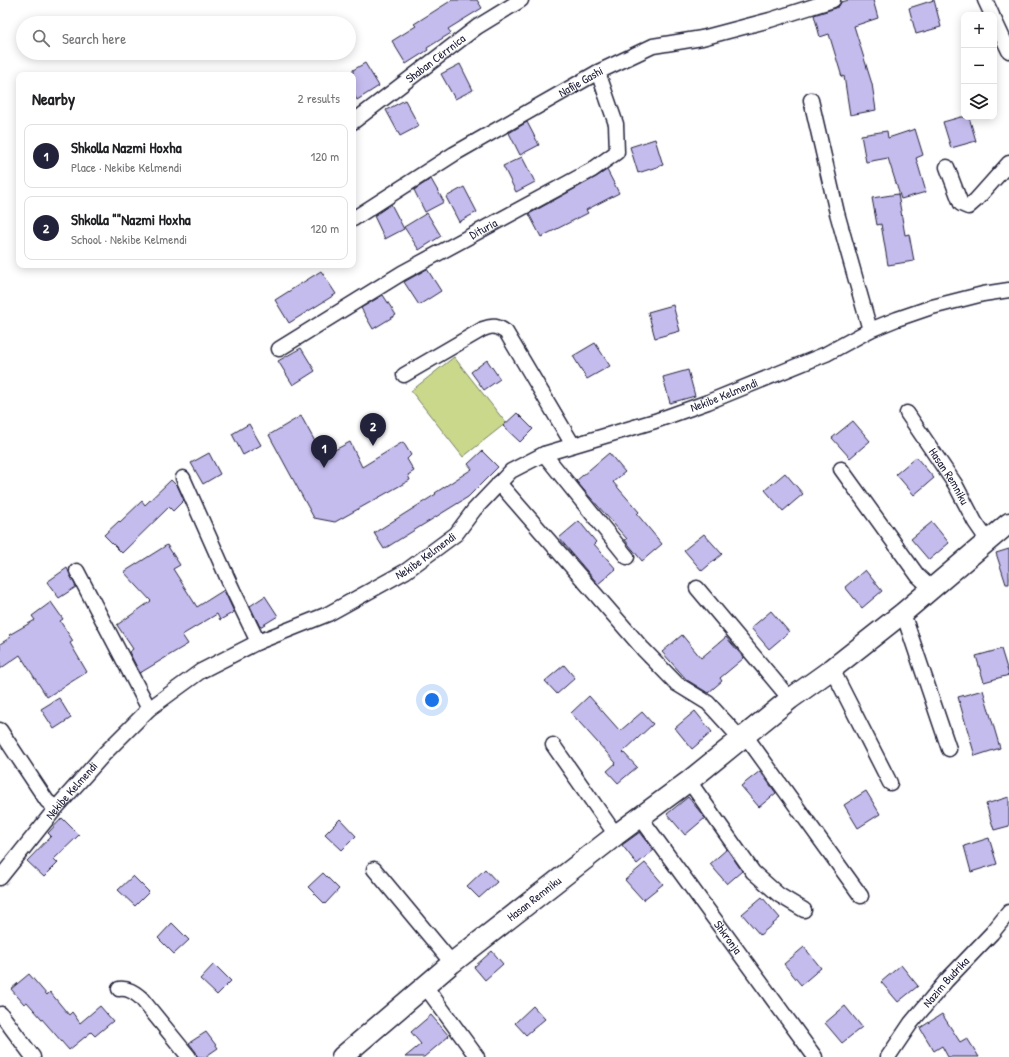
<!DOCTYPE html>
<html lang="en">
<head>
<meta charset="utf-8">
<style>
	body { margin:0; font-family:"Patrick Hand",sans-serif; background:#f2f2f2; color:#202124 }
	.controls { position:absolute; right:12px; top:12px; display:grid; overflow:hidden; border-radius:8px; box-shadow:0 2px 10px #0003 }
	.controls button { width:36px; height:36px; display:grid; place-items:center; padding:0; border:0; border-bottom:1px solid #e0e0e0; background:#fff; color:#202124; font:20px sans-serif }
	.you { position:absolute; left:432px; top:700px; width:14px; height:14px; margin:-10px; border:3px solid #fff; border-radius:50%; background:#1a73e8; box-shadow:0 0 0 6px #1a73e833 }
	.badge { display:grid; place-items:center; width:26px; height:26px; border-radius:50%; background:#22223b; color:#fff; font-size:13px; font-weight:700 }
	.pin { position:absolute; translate:-50% -33px; filter:drop-shadow(0 1px 2px #0008) }
	.pin::after { content:''; position:absolute; top:21px; width:14px; height:12px; background:inherit; clip-path:polygon(0 0,100% 0,50% 100%) }
	.list { margin:0; padding:0; list-style:none }
	h2 { display:flex; justify-content:space-between; align-items:center; height:52px; margin:0; padding:0 16px; font-size:17px }
	h2 small { font-size:13px; font-weight:400; color:#757577 }
	.list li { display:grid; grid-template-columns:26px 1fr auto; gap:12px; align-items:center; box-sizing:border-box; height:64px; margin:0 8px 8px; padding:0 8px; border:1px solid #e0e0e0; border-radius:8px }
	.list b { display:block; font-size:15px; white-space:nowrap }
	.list p { margin:0; font-size:13px; white-space:nowrap; color:#757577 }
	.list em { font-size:13px; font-style:normal; color:#757577 }
	.icon { flex:none; width:22px; height:22px; fill:none; stroke:currentColor; stroke-width:2; stroke-linecap:round; stroke-linejoin:round }
	.map { position:relative; flex:none; width:1009px; height:1057px; overflow:hidden }
	.search { position:absolute; background:#fff; box-shadow:0 2px 10px #0003; left:16px; top:16px; width:340px; height:44px; display:flex; align-items:center; gap:10px; box-sizing:border-box; padding:0 14px; border-radius:22px; color:#757577; font-size:15px }
	.panel { position:absolute; background:#fff; box-shadow:0 2px 10px #0003; left:16px; top:72px; width:340px; height:196px; border-radius:8px }
	.map>svg:first-child { display:block }
	.green { fill:#cad88c; stroke:#767d64 }
	.building { fill:#c5bcee; stroke:#22223b }
	.lines { fill:none; stroke-linecap:round; stroke-linejoin:round }
	.street-casing { stroke:#22223b; stroke-width:17 }
	.secondary-casing { stroke:#22223b; stroke-width:23 }
	.street { stroke:#fff; stroke-width:14 }
	.secondary { stroke:#fff; stroke-width:20 }
	.labels { text-anchor:middle; stroke-width:4; stroke-linejoin:round; paint-order:stroke }
	.street-label { font-size:12px; fill:#22223b; stroke:#fff }
</style>
</head>
<body>
<div class="map">
<svg width="1009" height="1057" viewBox="0 0 1009 1057">
	<rect width="100%" height="100%" fill="#fff"/>
	<filter id="ink" filterUnits="userSpaceOnUse"><feTurbulence type="fractalNoise" baseFrequency=".025" numOctaves="2"/><feDisplacementMap in="SourceGraphic" scale="8" xChannelSelector="R" yChannelSelector="G"/><feConvolveMatrix kernelMatrix="1 2 1 2 8 2 1 2 1" color-interpolation-filters="sRGB"/></filter>
	<g filter="url(#ink)">
		<polygon class="green" points="454,357 506,423 463,457 411,391"/>
		<g class="building">
			<polygon points="452,0 477,0 482,8 448,29 451,33 427,48 428,50 406,64 392,41 416,26 414,24"/>
			<polygon points="849,0 873,0 878,18 854,26 872,84 876,110 850,115 844,76 842,77 829,34 820,37 814,15 836,8 839,6 841,2"/>
			<polygon points="934,0 941,27 916,34 909,8"/>
			<polygon points="365,63 379,86 357,100 353,93 353,70"/>
			<polygon points="460,64 473,90 455,99 441,74"/>
			<polygon points="405,100 419,126 400,136 386,110"/>
			<polygon points="961,117 969,117 976,141 951,148 943,122"/>
			<polygon points="527,122 539,145 520,155 509,133"/>
			<polygon points="915,129 923,155 916,158 926,192 901,199 888,158 866,162 861,135 887,131 888,138"/>
			<polygon points="655,139 663,165 638,173 630,147"/>
			<polygon points="522,157 535,182 516,192 503,166"/>
			<polygon points="607,170 619,193 586,210 588,213 541,237 529,214 596,177"/>
			<polygon points="431,179 444,202 425,212 414,190"/>
			<polygon points="464,187 477,212 459,222 446,197"/>
			<polygon points="898,194 905,235 909,234 914,261 888,265 881,224 877,225 872,198"/>
			<polygon points="391,204 404,229 385,239 374,216"/>
			<polygon points="427,213 441,236 419,250 404,227"/>
			<polygon points="427,269 441,291 419,305 404,282"/>
			<polygon points="321,271 336,294 289,323 275,300"/>
			<polygon points="383,295 396,315 373,329 361,308"/>
			<polygon points="673,305 680,331 655,338 648,312"/>
			<polygon points="595,343 610,366 587,379 573,356"/>
			<polygon points="301,348 315,371 293,385 278,361"/>
			<polygon points="487,360 500,379 484,390 471,372"/>
			<polygon points="688,370 695,396 670,403 663,377"/>
			<polygon points="517,413 533,429 520,442 503,426"/>
			<polygon points="301,416 323,456 350,442 362,467 403,442 411,455 407,459 414,471 408,475 410,480 335,522 314,518 269,435"/>
			<polygon points="853,421 870,441 850,458 832,438"/>
			<polygon points="249,424 261,445 243,455 232,434"/>
			<polygon points="482,451 498,467 468,497 384,549 374,533 436,494 435,493 472,469 468,464"/>
			<polygon points="209,453 220,474 203,484 191,463"/>
			<polygon points="609,453 625,472 613,482 639,512 637,514 662,544 642,561 625,540 627,539 576,481"/>
			<polygon points="916,457 934,478 914,495 896,474"/>
			<polygon points="785,473 803,494 783,511 765,490"/>
			<polygon points="171,480 178,487 184,500 173,511 169,507 122,553 104,535 119,521 120,522 142,501 145,505"/>
			<polygon points="579,521 596,542 594,544 616,569 598,584 559,538"/>
			<polygon points="932,522 949,543 929,560 911,539"/>
			<polygon points="704,534 722,554 702,571 684,550"/>
			<polygon points="167,545 180,565 173,569 197,607 224,590 234,612 220,620 217,614 182,635 188,644 140,673 129,652 133,649 117,625 151,601 124,572"/>
			<polygon points="1009,549 1009,584 1006,584 996,553"/>
			<polygon points="67,568 76,587 59,598 47,582"/>
			<polygon points="865,570 882,591 862,608 845,587"/>
			<polygon points="265,596 278,616 260,627 250,606"/>
			<polygon points="51,602 63,619 60,621 73,641 70,643 87,672 47,697 20,655 0,669 0,644 11,637 9,635 35,620 32,616"/>
			<polygon points="771,611 789,632 769,649 751,628"/>
			<polygon points="682,635 701,658 726,637 744,658 720,678 722,681 708,693 687,680 662,652"/>
			<polygon points="1001,649 1009,675 984,682 976,656"/>
			<polygon points="564,665 575,678 557,694 545,681"/>
			<polygon points="983,690 1000,748 975,756 958,697"/>
			<polygon points="589,696 620,731 642,712 653,724 623,752 637,767 618,783 607,771 616,763 571,713"/>
			<polygon points="59,698 71,718 54,729 41,709"/>
			<polygon points="695,711 712,732 692,749 675,728"/>
			<polygon points="760,771 776,793 759,807 741,786"/>
			<polygon points="866,791 880,814 858,828 844,805"/>
			<polygon points="688,797 705,818 685,835 667,814"/>
			<polygon points="1009,797 1009,826 994,830 986,804"/>
			<polygon points="62,818 79,835 54,859 58,863 44,877 27,861 51,836 48,833"/>
			<polygon points="340,819 356,836 342,850 325,834"/>
			<polygon points="640,832 654,850 637,864 622,845"/>
			<polygon points="989,838 997,864 971,872 964,846"/>
			<polygon points="727,849 742,871 727,884 710,864"/>
			<polygon points="645,863 663,884 643,900 625,880"/>
			<polygon points="485,869 497,882 479,898 467,886"/>
			<polygon points="323,873 339,889 325,904 308,887"/>
			<polygon points="133,876 149,892 135,906 118,890"/>
			<polygon points="762,897 780,918 760,935 742,914"/>
			<polygon points="172,923 189,940 174,954 158,938"/>
			<polygon points="804,947 821,968 801,985 784,964"/>
			<polygon points="492,951 503,964 485,980 474,967"/>
			<polygon points="214,964 231,981 217,995 200,979"/>
			<polygon points="901,965 918,986 898,1002 881,982"/>
			<polygon points="29,974 47,995 50,992 69,1015 72,1012 80,1023 100,1006 113,1021 95,1036 91,1032 69,1050 27,1002 24,1004 11,989"/>
			<polygon points="533,1006 545,1019 526,1035 515,1023"/>
			<polygon points="845,1006 862,1027 842,1043 825,1023"/>
			<polygon points="942,1014 960,1042 967,1038 979,1057 948,1057 942,1046 934,1051 920,1028"/>
			<polygon points="431,1015 449,1036 424,1057 405,1057 421,1044 411,1032"/>
			<polygon points="206,1032 218,1048 205,1057 197,1057 196,1052 189,1043"/>
		</g>
		<g class="lines">
			<g class="street-casing">
				<g id="street">
					<polyline points="985,0 992,15"/>
					<polyline points="994,19 1009,51"/>
					<polyline points="811,100 837,213 870,330"/>
					<path id="s1" d="M353 122 477 27 521 0"/>
					<polyline points="947,167 961,204 968,207 976,200 1009,163"/>
					<path id="s2" d="M353 219 454 154 598 72 653 46 702 38 770 20 833 0"/>
					<path id="s3" d="M279 349 402 273 592 170 617 152 616 124 598 72"/>
					<path d="M404 375 483 329C493 325 497 326 506 332L573 445"/>
					<path id="s4" d="M907 413 955 484 975 522 988 541"/>
					<polyline points="544,454 627,557"/>
					<polyline points="841,469 918,576 932,589"/>
					<polyline points="183,478 231,586 258,642"/>
					<polyline points="499,483 643,649 677,684 708,703 741,739"/>
					<polyline points="77,571 149,709"/>
					<polyline points="697,588 790,699"/>
					<polyline points="903,613 949,749"/>
					<polyline points="832,669 890,783"/>
					<polyline points="0,730 47,801 56,808"/>
					<polyline points="745,735 861,896"/>
					<polyline points="553,745 616,835"/>
					<polyline points="689,781 753,872 779,895 804,910"/>
					<path id="s5" d="M640 817 815 1057"/>
					<polyline points="374,869 452,963"/>
					<path id="s6" d="M0 878 56 808 105 753 149 709 201 671 258 642 328 614 406 571 456 534 474 510 511 471 544 454 655 421 708 402 826 354 870 330 897 319 932 307 983 294 1009 290"/>
					<polyline points="425,986 477,1057"/>
					<path d="M119 989C128 988 134 992 141 998L189 1057"/>
					<polyline points="1,1014 33,1057"/>
					<path id="s7" d="M888 1057 911 1023 946 981 992 933 1009 912"/>
				</g>
			</g>
			<g class="secondary-casing">
				<g id="secondary">
					<path id="s8" d="M342 1057 452 963 616 835 689 781 790 699 832 669 903 613 1009 523"/>
				</g>
			</g>
			<use href="#street" class="street"/>
			<use href="#secondary" class="secondary"/>
		</g>
	</g>
	<g class="labels">
		<g class="street-label">
			<text dy="4" stroke="none"><textPath href="#s1" startOffset="104">Shaban Cërrnica</textPath></text>
			<text dy="4" stroke="none"><textPath href="#s2" startOffset="266">Nafije Gashi</textPath></text>
			<text dy="4" stroke="none"><textPath href="#s3" startOffset="237">Dituria</textPath></text>
			<text dy="4" stroke="none"><textPath href="#s6" startOffset="891">Nekibe Kelmendi</textPath></text>
			<text dy="4" stroke="none"><textPath href="#s4" startOffset="76">Hasan Remniku</textPath></text>
			<text dy="4" stroke="none"><textPath href="#s6" startOffset="543">Nekibe Kelmendi</textPath></text>
			<text dy="4" stroke="none"><textPath href="#s6" startOffset="113">Nekibe Kelmendi</textPath></text>
			<text dy="4" stroke="none"><textPath href="#s8" startOffset="249">Hasan Remniku</textPath></text>
			<text dy="4" stroke="none"><textPath href="#s5" startOffset="149">Shkronja</textPath></text>
			<text dy="4" stroke="none"><textPath href="#s7" startOffset="95">Nazim Budrika</textPath></text>
		</g>
	</g>
</svg>
<div class="controls">
<button>+</button>
<button>−</button>
<button><svg class="icon" aria-label="layers" viewBox="0 0 24 24"><path d="M12 4l9 5-9 5-9-5zM3 14l9 5 9-5"/></svg></button>
</div>
<div class="you"></div>
<div class="pin badge" style="left:324px;top:468px">1</div>
<div class="pin badge" style="left:373px;top:446px">2</div>
<div class="search"><svg class="icon" aria-label="search" viewBox="0 0 24 24"><circle cx="10" cy="10" r="6"/><path d="M15 15l6 6"/></svg>Search here</div>
<section class="panel">
<h2>Nearby<small>2 results</small></h2>
<ul class="list">
<li><span class="badge">1</span><div><b>Shkolla Nazmi Hoxha</b><p>Place · Nekibe Kelmendi</p></div><em>120 m</em></li>
<li><span class="badge">2</span><div><b>Shkolla &quot;&quot;Nazmi Hoxha</b><p>School · Nekibe Kelmendi</p></div><em>120 m</em></li>
</ul>
</section>
</div>
</body>
</html>
